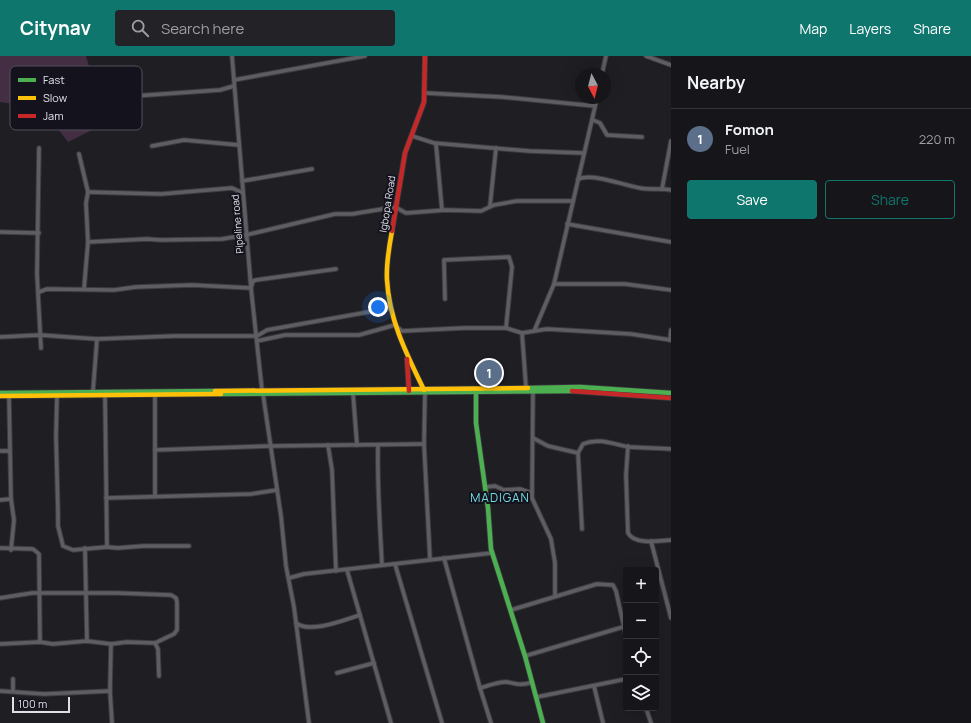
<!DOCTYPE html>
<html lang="en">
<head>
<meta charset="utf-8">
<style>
	body { margin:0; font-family:Manrope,sans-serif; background:#232327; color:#f1f3f6 }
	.controls { position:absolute; right:12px; bottom:12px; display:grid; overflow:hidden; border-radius:4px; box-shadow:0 4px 16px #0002 }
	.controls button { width:36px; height:36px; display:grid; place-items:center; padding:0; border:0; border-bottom:1px solid #353539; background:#16161a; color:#f1f3f6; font:20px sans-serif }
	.compass { position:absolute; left:575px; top:12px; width:36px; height:36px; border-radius:50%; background:#16161a; box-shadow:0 4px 16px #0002; rotate:173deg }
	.scale { position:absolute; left:12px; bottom:10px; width:58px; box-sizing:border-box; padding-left:4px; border:2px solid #e0dfe7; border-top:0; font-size:11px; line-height:14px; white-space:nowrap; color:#e0dfe7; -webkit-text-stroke:3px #13121d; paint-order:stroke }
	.you { position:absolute; left:378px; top:251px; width:14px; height:14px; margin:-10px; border:3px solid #fff; border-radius:50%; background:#1a73e8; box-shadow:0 0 0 6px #1a73e833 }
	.badge { display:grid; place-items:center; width:26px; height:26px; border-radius:50%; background:#0f766e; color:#fff; font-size:13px; font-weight:700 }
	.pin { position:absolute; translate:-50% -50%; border:2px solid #fff; box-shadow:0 1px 4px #0006 }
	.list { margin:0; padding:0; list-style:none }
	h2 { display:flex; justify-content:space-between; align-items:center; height:52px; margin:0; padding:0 16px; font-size:17px }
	h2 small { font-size:13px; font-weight:400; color:#9e9fa2 }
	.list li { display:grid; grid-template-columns:26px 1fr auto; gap:12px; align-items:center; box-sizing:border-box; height:60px; padding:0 16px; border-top:1px solid #353539 }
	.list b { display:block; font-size:15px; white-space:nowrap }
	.list p { margin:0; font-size:13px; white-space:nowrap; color:#9e9fa2 }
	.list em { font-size:13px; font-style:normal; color:#9e9fa2 }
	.actions { display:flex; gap:8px; padding:12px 16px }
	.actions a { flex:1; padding:9px 0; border:1px solid #0f766e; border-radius:4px; text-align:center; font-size:14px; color:#0f766e }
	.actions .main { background:#0f766e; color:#fff }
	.icon { flex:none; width:22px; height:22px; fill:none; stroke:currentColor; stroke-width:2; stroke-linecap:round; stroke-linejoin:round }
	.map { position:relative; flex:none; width:671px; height:667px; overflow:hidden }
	header { display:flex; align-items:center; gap:24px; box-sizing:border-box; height:56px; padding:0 20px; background:#0f766e; color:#fff }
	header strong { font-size:19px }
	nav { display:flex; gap:22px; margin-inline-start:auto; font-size:14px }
	.search { width:280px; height:36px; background:#232327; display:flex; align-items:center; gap:10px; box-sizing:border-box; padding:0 14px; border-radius:4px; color:#9e9fa2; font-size:15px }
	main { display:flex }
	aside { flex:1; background:#16161a }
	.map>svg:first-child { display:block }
	.green { fill:#432e44 }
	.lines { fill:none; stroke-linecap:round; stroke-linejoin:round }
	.street-casing { stroke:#3b3b40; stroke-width:5.5 }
	.fast-casing { stroke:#3b3b40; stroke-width:6 }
	.slow-casing { stroke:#3b3b40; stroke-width:6 }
	.jam-casing { stroke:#3b3b40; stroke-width:6 }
	.street { stroke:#5e5e62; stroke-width:3.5 }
	.fast { stroke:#4caf50; stroke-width:4.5 }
	.slow { stroke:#ffc107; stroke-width:4.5 }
	.jam { stroke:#c62828; stroke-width:4.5 }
	.labels { text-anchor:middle; stroke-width:4; stroke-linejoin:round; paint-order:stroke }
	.street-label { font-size:10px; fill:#e0dfe7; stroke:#13121d }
	.quarter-label { font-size:12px; letter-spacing:1px; fill:#72dee2; stroke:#13121d }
	.key { fill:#13121d; stroke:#50505a; stroke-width:1 }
	.key-label { font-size:11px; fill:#e0dfe7 }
</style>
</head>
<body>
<header>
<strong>Citynav</strong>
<div class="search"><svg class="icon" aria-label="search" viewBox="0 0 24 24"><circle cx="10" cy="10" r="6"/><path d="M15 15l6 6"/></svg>Search here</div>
<nav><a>Map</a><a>Layers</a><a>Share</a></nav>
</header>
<main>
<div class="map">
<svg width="671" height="667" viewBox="0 0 671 667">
	<rect width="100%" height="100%" fill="#1e1e23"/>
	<polygon class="green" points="0,0 86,0 106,67 68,86 42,52 0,46"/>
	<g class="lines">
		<g class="street-casing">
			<g id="street">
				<polyline points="232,0 251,232 262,334"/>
				<polyline points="646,0 671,9"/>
				<polyline points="602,18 606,0"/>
				<polyline points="234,24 365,0"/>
				<polyline points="425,37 502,41 595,50"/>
				<polyline points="120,41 220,34 234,30"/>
				<polyline points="593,64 600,67 607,79 642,81"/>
				<polyline points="412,80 434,87 529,95 583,97"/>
				<polyline points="436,88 442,154"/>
				<polyline points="152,90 184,84 239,89"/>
				<polyline points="39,92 37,218 41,292"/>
				<polyline points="79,98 88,136 86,147 88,186 84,233"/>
				<path d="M578 123C595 117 622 129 640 132 650 134 661 132 671 134"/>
				<polyline points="242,125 312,113"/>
				<polyline points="662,133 671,85"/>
				<polyline points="88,136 161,138 232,132 243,137"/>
				<polyline points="490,150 496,92"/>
				<polyline points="567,168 671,186"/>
				<polyline points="0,176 39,177"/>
				<polyline points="88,186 147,183 161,184 222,183 246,179 335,158 352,158 395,151 406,157 446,154 481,155 494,149 517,145 573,145"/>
				<polyline points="554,228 625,228 671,234"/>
				<polyline points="39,236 47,233 114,234 136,231 192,229 251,232 253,225 256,224 336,213"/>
				<polyline points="445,243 444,204 509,201 512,211 506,272"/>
				<polyline points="535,273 554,228 597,42"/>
				<polyline points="522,277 526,331"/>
				<polyline points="0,281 40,279 97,283 174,280 257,280 267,274 391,252"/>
				<polyline points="670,284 671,274"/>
				<polyline points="257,285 285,279 359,279 395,269 402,275 464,272 506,272 522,277 547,273 631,278 671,284"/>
				<polyline points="93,335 97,283"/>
				<polyline points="533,335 532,442 551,483 555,507 555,540"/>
				<polyline points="425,336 424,388 430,503"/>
				<polyline points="353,337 357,389"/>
				<polyline points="263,338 281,460 286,510 294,551 309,667"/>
				<polyline points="57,339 56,380 58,457 58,470 63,490 73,494 107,491"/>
				<polyline points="105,339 107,491 118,492 143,490 189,490"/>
				<polyline points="155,339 155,440"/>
				<polyline points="9,340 11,443 14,464 11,494"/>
				<polyline points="533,382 548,390 578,397 582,473"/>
				<polyline points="328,389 332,414 336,515"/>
				<path d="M378 389C377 429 380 469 382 509"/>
				<path d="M628 390 626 419 628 477C634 489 660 485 671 484"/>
				<polyline points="155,394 272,390 424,388"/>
				<polyline points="0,395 9,395"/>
				<path d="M578 397 583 388C599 381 615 389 630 391 644 392 657 392 671 393"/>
				<polyline points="486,431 495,430 504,434 520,433 532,437"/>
				<polyline points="106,442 251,438 277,434"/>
				<polyline points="0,444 11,443"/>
				<polyline points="651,485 671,562"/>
				<polyline points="0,492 33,493 39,498 40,586"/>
				<polyline points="85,492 87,585"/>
				<polyline points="444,502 480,632"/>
				<polyline points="395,508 442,667"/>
				<polyline points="347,514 391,667"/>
				<polyline points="289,522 304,518 492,497"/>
				<polyline points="0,542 32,537 117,537 171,539 176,542 177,546 177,574 174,578 155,587"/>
				<polyline points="511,554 597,528 613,529 616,535 626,580"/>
				<path d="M296 567C310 578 344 564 360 559"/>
				<polyline points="0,588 40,586 53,588 87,585 111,588 127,586 155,587 158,593 159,620"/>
				<polyline points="111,588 110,635 112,667"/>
				<polyline points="525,600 623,571"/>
				<polyline points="337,617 374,607"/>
				<polyline points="13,623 13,635"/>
				<polyline points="594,630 603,667"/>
				<polyline points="0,635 44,638 110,635"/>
				<polyline points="537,641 626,623"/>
				<polyline points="646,652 651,667"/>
				<path d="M491 667 480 632C488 630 499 625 507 626 516 628 523 630 532 626"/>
			</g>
		</g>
		<g class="fast-casing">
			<g id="fast">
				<polyline points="528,332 580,331 671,337"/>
				<polyline points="476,336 476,367 488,452 491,493 525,600 543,667"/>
				<polyline points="0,337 215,335"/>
				<polyline points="221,338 572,335"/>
			</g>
		</g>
		<g class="slow-casing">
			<g id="slow">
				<path d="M392 175C389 191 386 208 387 224 389 264 407 299 424 334"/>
				<polyline points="215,335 528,332"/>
				<polyline points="0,340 221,338"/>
			</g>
		</g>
		<g class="jam-casing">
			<g id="jam">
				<polyline points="392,175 405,97 424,46 425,0"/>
				<polyline points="407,303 409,335"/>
				<polyline points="572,335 671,342"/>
			</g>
		</g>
		<use href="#street" class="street"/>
		<use href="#fast" class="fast"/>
		<use href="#slow" class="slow"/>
		<use href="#jam" class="jam"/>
	</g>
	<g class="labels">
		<g class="street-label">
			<text transform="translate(387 148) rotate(-81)" y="4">Igbopa Road</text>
			<text transform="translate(237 168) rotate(-95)" y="4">Pipeline road</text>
		</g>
		<g class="quarter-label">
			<text x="500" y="446">MADIGAN</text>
		</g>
	</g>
	<rect x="10" y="10" width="132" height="64" rx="6" class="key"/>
	<rect x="18" y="22" width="18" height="4" fill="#4caf50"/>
	<rect x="18" y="40" width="18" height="4" fill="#ffc107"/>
	<rect x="18" y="58" width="18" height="4" fill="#c62828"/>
	<g class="key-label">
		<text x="43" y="28">Fast</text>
		<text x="43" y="46">Slow</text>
		<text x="43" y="64">Jam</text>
	</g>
</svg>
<div class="controls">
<button>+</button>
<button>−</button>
<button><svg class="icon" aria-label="locate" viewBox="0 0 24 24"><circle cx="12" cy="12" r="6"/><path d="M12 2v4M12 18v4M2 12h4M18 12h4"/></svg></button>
<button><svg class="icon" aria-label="layers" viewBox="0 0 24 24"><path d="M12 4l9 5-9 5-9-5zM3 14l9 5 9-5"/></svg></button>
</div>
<svg class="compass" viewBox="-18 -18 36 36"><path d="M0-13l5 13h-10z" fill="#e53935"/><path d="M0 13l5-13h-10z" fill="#9e9fa2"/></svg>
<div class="scale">100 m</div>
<div class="you"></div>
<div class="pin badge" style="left:489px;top:317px;background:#5c6f8a">1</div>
</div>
<aside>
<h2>Nearby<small></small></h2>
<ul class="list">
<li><span class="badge" style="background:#5c6f8a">1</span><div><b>Fomon</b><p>Fuel</p></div><em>220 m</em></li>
</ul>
<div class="actions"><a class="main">Save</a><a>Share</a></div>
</aside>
</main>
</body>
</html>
